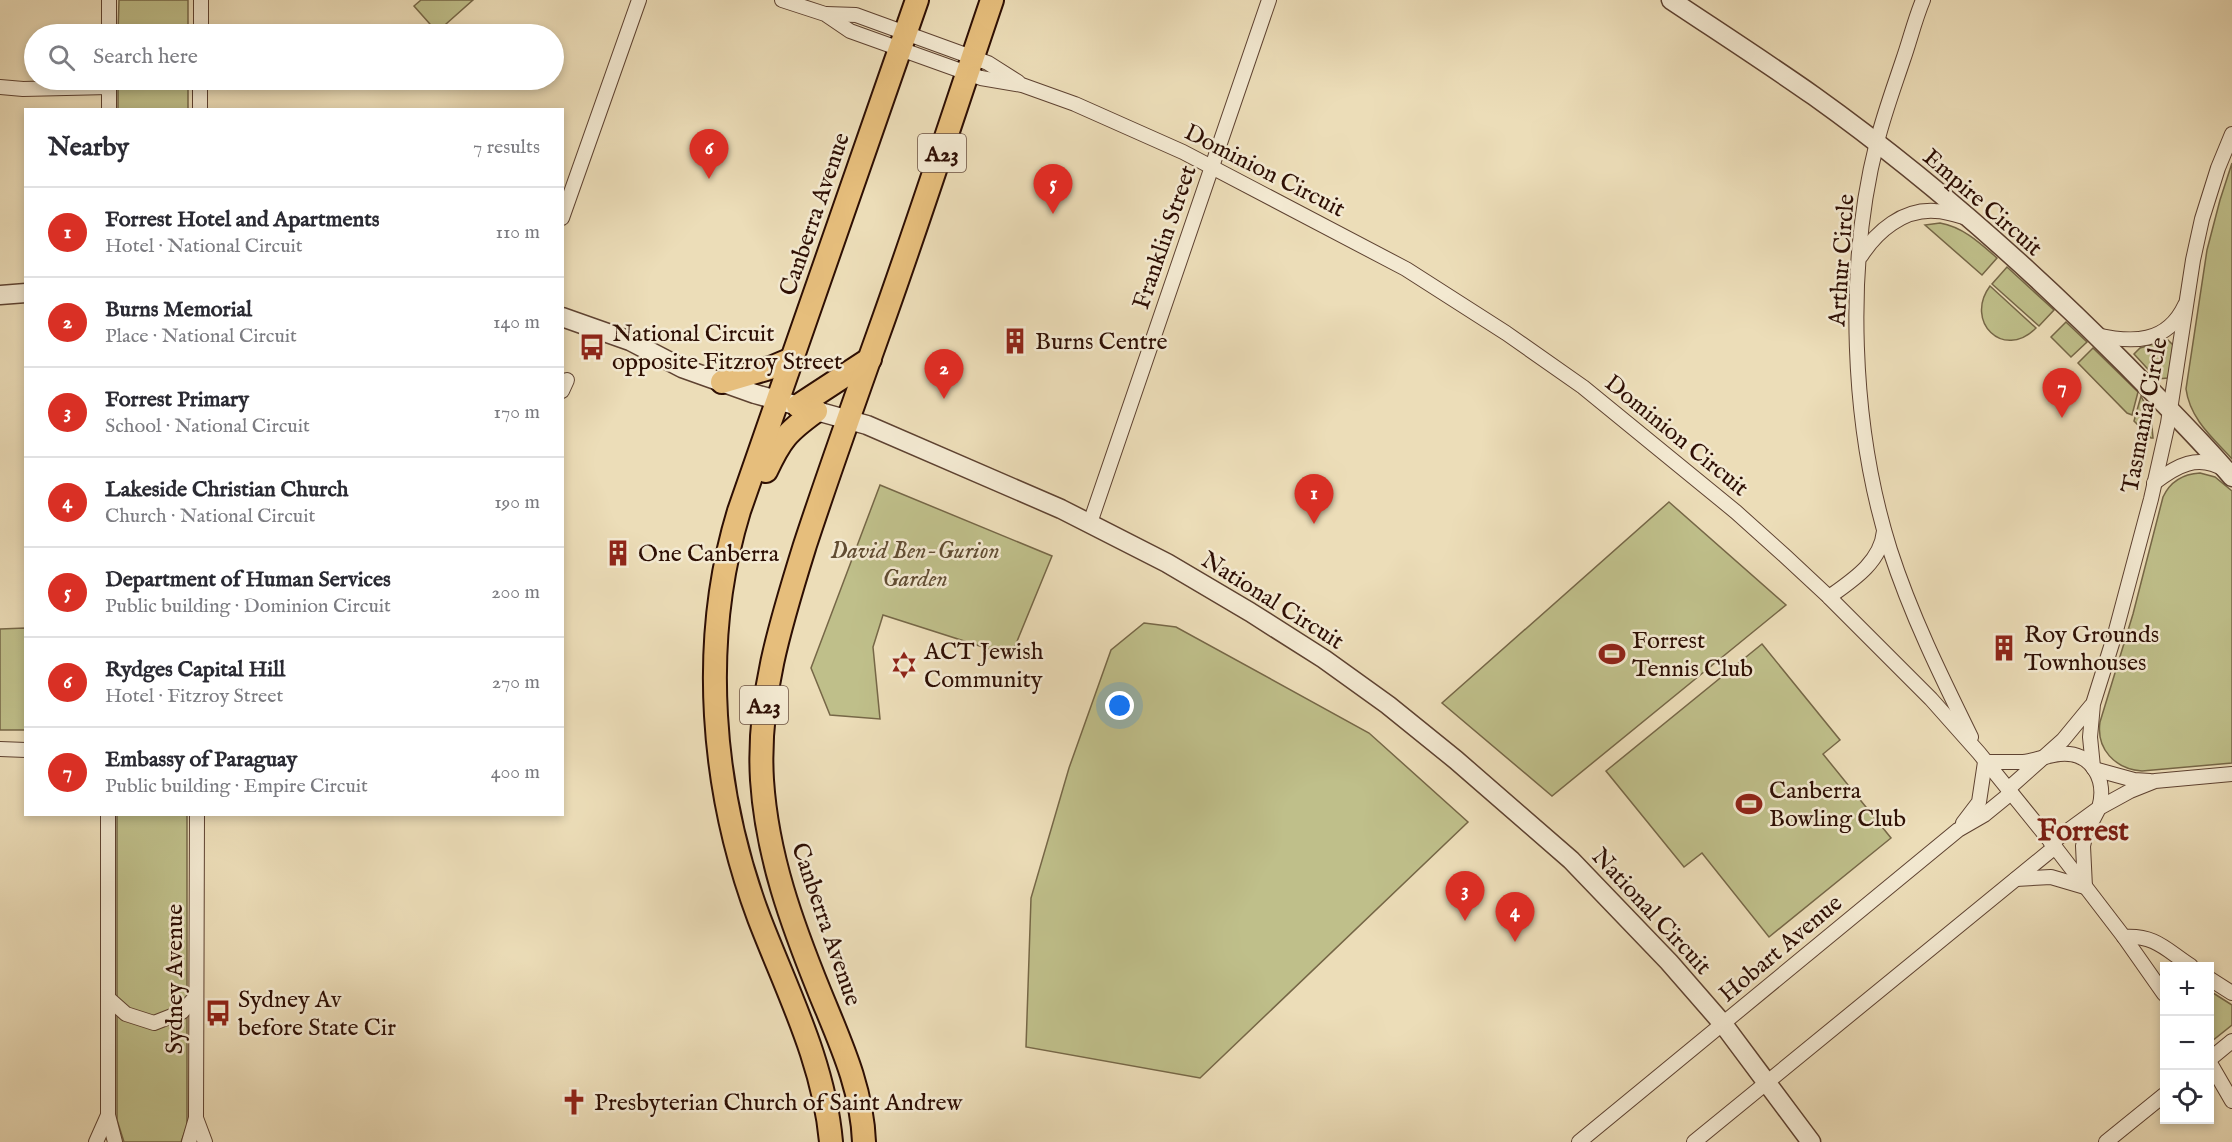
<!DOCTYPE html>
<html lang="en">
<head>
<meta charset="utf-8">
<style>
	body { margin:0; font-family:"IM FELL English",serif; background:#f7f7f7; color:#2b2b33 }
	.controls { position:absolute; right:18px; bottom:18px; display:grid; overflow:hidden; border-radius:0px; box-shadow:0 3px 9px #0003 }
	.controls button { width:54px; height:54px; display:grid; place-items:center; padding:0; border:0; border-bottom:2px solid #e1e1e2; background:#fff; color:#2b2b33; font:30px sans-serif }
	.you { position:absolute; left:1120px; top:706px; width:21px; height:21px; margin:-15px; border:4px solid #fff; border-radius:50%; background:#1a73e8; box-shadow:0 0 0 9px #1a73e833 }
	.badge { display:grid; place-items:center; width:39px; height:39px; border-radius:50%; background:#d93025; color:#fff; font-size:20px; font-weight:700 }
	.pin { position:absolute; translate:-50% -50px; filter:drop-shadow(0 2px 3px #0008) }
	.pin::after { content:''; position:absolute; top:32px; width:21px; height:18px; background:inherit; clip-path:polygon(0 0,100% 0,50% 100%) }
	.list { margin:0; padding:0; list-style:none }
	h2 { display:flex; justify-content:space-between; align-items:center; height:78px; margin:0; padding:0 24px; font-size:26px }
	h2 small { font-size:20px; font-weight:400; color:#7c7c81 }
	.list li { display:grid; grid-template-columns:39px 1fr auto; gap:18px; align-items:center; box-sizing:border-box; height:90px; padding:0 24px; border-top:2px solid #e1e1e2 }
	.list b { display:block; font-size:22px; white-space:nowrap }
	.list p { margin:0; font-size:20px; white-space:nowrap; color:#7c7c81 }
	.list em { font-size:20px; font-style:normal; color:#7c7c81 }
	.icon { flex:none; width:33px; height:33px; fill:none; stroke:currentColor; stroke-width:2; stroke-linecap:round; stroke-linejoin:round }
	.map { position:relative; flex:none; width:2232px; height:1142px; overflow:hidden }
	.search { position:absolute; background:#fff; box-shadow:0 3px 9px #0003; left:24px; top:24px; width:540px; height:66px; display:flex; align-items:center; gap:15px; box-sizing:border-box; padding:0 21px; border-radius:33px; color:#7c7c81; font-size:22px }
	.panel { position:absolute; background:#fff; box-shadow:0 3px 9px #0003; left:24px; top:108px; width:540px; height:708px; border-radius:0px }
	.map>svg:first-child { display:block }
	.green { fill:#bfbf8a; stroke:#766747; stroke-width:1.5 }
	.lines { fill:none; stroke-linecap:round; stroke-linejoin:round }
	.minor-casing { stroke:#5e4231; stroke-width:16 }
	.tertiary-casing { stroke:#5e4231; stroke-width:21 }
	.trunk-casing { stroke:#2e0f04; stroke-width:26 }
	.minor { stroke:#f3e9d1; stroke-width:14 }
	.tertiary { stroke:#f3e9d1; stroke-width:18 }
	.trunk { stroke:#e6be7c; stroke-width:22 }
	.labels { text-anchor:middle; stroke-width:5; stroke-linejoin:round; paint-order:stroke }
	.shield { fill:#f3e9d1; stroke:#695042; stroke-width:1.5 }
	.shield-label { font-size:22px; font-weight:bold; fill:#2e0f04 }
	.street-label { font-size:24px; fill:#2e0f04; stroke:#f3e9d1 }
	.poi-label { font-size:24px; fill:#2e0f04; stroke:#f3e9d1; text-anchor:start }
	.park-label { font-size:24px; font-style:italic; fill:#614d33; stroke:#f3e9d1 }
	.district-label { font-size:30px; font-weight:bold; fill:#7a1f14; stroke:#f3e9d1 }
</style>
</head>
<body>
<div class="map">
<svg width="2232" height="1142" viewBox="0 0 2232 1142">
	<rect width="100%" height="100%" fill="#ecddb8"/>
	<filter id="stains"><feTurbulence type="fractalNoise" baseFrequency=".00333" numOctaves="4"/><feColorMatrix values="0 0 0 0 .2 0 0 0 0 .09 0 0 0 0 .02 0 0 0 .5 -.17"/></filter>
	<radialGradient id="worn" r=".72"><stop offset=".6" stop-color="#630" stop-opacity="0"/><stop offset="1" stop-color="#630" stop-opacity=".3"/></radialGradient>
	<g class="green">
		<polygon points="119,0 188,0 188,34 118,34"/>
		<polygon points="421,0 473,0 437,32 414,6"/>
		<rect x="118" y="80" width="70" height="29"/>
		<path d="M2232 163V459C2213 438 2190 419 2186 389L2207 250 2220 200Z"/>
		<path d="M1940 223C1963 227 1980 243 1997 258L1982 275 1925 225Z"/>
		<polygon points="2007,267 2054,310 2039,326 1992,284"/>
		<path d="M1990 286 2036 328C2003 361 1964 321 1990 286Z"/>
		<polygon points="2066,322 2087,342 2071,357 2051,337"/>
		<polygon points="2168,340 2173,345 2168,378 2157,379 2134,354 2140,348"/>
		<polygon points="2093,348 2138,392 2132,415 2127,413 2078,363"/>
		<polygon points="2141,396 2151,416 2153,438 2151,438 2134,421"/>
		<path d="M2200 473 2215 477 2232 491V763L2142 771C2115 769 2096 749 2100 722L2133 614 2163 497C2170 482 2183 474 2200 473Z"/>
		<polygon points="880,485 1052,556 1011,656 883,615 873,647 880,719 830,715 811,668"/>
		<polygon points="1669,502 1786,605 1552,796 1442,703"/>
		<polygon points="1144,623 1176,627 1369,733 1468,822 1200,1078 1026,1047 1031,898 1069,768 1111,650"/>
		<polygon points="25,628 25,730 0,730 0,629"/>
		<polygon points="1762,644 1840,740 1823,754 1891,838 1769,937 1702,853 1684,867 1606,771"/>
		<polygon points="117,815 187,815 187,1126 181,1142 124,1142 117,1120"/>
		<polygon points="2210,991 2232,1005 2232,1025 2212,1041 2210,1041"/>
	</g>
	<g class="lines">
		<g class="minor-casing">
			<g id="minor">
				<polyline points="782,0 825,14 850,31 981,78 1022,85 1075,104 1183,152 1406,269 1506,333 1583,387 1736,512 1785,556 1829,597 1931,699 1979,753 2055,847 2124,937 2164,994"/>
				<path d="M1923 0C1915 19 1910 40 1903 60 1894 87 1884 114 1877 142 1845 268 1851 426 1890 550 1911 615 1941 676 1971 737"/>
				<polyline points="826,14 856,15 988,63 1018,82"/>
				<polyline points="109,34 109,0"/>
				<polyline points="201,34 201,0"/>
				<polyline points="0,87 23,89 109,87"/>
				<polyline points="109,110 109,80"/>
				<polyline points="200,110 200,80"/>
				<polyline points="562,218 639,0"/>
				<path d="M1861 256C1877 231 1903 209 1935 211 1945 211 1957 215 1967 218"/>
				<path d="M2096 335C2132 343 2167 344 2185 305"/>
				<polyline points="562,391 567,380"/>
				<path d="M2154 483C2176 466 2198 453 2225 470"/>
				<polyline points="1090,523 1269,0"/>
				<path d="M1829 597C1853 580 1881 562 1884 531"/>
				<polyline points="0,749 26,750"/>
				<polyline points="2093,767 2090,737 2093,704 2115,634 2151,499 2168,423 2193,260 2202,219 2218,168 2232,134"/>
				<polyline points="2094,769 2134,780 2150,781"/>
				<polyline points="2008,789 2063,740 2091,706"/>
				<polyline points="108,814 108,1115 115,1142"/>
				<path d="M1963 823 1979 802 1985 762C1997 762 2010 762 2023 762 2036 761 2047 755 2060 754 2093 751 2107 781 2099 808L2051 843"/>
				<polyline points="2016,879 2051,877 2085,887 2083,846 2086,833 2099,808 2130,791 2155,781 2232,774"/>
				<path d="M2124 937C2156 935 2166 950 2191 966"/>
				<polyline points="2210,979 2232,993"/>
				<polyline points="108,998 126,1014 154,1023 182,1012 196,996"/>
				<polyline points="2210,1059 2232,1041"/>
				<polyline points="2210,1063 2232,1101"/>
				<polyline points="196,1118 205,1142"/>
				<polyline points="96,1142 108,1115"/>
				<polyline points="189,1142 196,1118 197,814"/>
				<polyline points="1579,1142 1958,830 1984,815 2011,793"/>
				<polyline points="1694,1142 2055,847"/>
				<polyline points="2106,1142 2164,1095"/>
			</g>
		</g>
		<g class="tertiary-casing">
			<g id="tertiary">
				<path d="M1671 0C1719 32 1767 63 1814 96 1926 176 2030 268 2126 365 2162 402 2199 438 2232 477"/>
				<polyline points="0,295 26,293"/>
				<polyline points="562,317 630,341 682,368 755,394 867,425 1061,509 1167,563 1250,612 1324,659 1388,705 1456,760 1571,860 1669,962 1723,1024 1811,1142"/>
			</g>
		</g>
		<g class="trunk-casing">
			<g id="trunk">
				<polyline points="722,382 773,367 792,359"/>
				<polyline points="798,406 870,359"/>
				<path d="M766 471C781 439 787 432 816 411"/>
				<path d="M831 1142C824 1062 787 991 759 918 711 790 699 642 739 511L917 0"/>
				<path d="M864 1142C862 1088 840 1042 820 993 792 924 767 856 762 780 757 698 781 622 805 545 828 475 853 405 878 335 918 224 954 112 992 0"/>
			</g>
		</g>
		<use href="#minor" class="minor"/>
		<use href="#tertiary" class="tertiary"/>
		<use href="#trunk" class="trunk"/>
	</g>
	<defs>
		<g id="building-bare" transform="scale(2.07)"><path d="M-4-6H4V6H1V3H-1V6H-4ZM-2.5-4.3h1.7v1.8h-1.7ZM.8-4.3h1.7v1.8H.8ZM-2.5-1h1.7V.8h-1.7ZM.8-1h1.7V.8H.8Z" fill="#8f2418" stroke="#f3e9d1" stroke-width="2.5" paint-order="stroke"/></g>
		<g id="bus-bare" transform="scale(2.07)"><path d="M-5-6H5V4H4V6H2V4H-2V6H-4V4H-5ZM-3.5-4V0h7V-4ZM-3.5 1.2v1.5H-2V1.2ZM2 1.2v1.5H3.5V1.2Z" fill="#8f2418" stroke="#f3e9d1" stroke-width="2.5" paint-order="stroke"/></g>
		<g id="stadium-bare" transform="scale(2.07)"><path d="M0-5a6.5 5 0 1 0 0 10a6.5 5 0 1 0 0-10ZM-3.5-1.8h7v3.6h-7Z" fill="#8f2418" stroke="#f3e9d1" stroke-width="2.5" paint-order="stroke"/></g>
		<g id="synagogue-bare" transform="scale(2.07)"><path d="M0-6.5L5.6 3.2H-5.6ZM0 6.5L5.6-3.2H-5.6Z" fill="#8f2418" stroke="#f3e9d1" stroke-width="2.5" paint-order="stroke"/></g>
		<g id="church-bare" transform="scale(2.07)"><path d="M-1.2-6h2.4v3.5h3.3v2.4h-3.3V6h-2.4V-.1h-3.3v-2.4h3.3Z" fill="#8f2418" stroke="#f3e9d1" stroke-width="2.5" paint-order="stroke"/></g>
	</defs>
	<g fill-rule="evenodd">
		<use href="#building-bare" x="1015" y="341"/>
		<use href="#bus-bare" x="592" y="347"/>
		<use href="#building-bare" x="618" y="553"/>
		<use href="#building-bare" x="2004" y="648"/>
		<use href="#stadium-bare" x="1612" y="654"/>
		<use href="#synagogue-bare" x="904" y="665"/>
		<use href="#stadium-bare" x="1749" y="804"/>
		<use href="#bus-bare" x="218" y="1013"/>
		<use href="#church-bare" x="574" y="1102"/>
	</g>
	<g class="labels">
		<g class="shield">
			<rect x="918" y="134" width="48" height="38" rx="4.5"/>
			<rect x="740" y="686" width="48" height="38" rx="4.5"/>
		</g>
		<g class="shield-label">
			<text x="942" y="161">A23</text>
			<text x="764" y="713">A23</text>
		</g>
		<g class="street-label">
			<text transform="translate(1265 170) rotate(27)" y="8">Dominion Circuit</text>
			<text transform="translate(1983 202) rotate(41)" y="8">Empire Circuit</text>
			<text transform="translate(814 214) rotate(-71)" y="8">Canberra Avenue</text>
			<text transform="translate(1164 237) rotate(-71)" y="8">Franklin Street</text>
			<text transform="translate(1841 260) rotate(-86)" y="8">Arthur Circle</text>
			<text transform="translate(2144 415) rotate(-79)" y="8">Tasmania Circle</text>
			<text transform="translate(1677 435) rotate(39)" y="8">Dominion Circuit</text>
			<text transform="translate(1273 600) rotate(32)" y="8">National Circuit</text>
			<text transform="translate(1652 911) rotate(47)" y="8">National Circuit</text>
			<text transform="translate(827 924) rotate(71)" y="8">Canberra Avenue</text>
			<text transform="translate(1780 948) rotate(-40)" y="8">Hobart Avenue</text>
			<text transform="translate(174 979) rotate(-90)" y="8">Sydney Avenue</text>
		</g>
		<g class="poi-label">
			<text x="612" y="341">National Circuit<tspan x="612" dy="28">opposite Fitzroy Street</tspan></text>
			<text x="1035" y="349">Burns Centre</text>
			<text x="638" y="561">One Canberra</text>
			<text x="2024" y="642">Roy Grounds<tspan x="2024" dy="28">Townhouses</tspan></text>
			<text x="1632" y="648">Forrest<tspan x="1632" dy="28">Tennis Club</tspan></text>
			<text x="924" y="659">ACT Jewish<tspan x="924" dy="28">Community</tspan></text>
			<text x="1769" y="798">Canberra<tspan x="1769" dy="28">Bowling Club</tspan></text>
			<text x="238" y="1007">Sydney Av<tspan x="238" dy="28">before State Cir</tspan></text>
			<text x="594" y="1110">Presbyterian Church of Saint Andrew</text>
		</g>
		<g class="park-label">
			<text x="915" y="558">David Ben-Gurion<tspan x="915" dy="28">Garden</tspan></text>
		</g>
		<g class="district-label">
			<text x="2083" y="840">Forrest</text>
		</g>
	</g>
	<rect width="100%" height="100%" filter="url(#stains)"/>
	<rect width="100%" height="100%" fill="url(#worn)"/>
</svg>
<div class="controls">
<button>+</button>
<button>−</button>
<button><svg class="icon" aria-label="locate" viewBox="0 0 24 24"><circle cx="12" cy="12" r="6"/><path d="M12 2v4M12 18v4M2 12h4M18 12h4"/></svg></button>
</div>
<div class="you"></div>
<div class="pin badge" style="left:1314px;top:524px">1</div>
<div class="pin badge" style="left:944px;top:399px">2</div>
<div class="pin badge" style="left:1465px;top:921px">3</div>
<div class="pin badge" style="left:1515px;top:942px">4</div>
<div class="pin badge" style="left:1053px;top:214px">5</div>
<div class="pin badge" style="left:709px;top:179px">6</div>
<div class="pin badge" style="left:2062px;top:418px">7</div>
<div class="search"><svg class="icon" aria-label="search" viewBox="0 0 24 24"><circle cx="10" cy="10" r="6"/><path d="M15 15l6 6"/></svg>Search here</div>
<section class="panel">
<h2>Nearby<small>7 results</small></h2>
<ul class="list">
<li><span class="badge">1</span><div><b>Forrest Hotel and Apartments</b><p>Hotel · National Circuit</p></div><em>110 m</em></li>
<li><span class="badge">2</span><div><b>Burns Memorial</b><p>Place · National Circuit</p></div><em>140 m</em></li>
<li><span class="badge">3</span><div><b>Forrest Primary</b><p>School · National Circuit</p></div><em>170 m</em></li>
<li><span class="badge">4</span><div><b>Lakeside Christian Church</b><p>Church · National Circuit</p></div><em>190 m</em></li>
<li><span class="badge">5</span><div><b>Department of Human Services</b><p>Public building · Dominion Circuit</p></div><em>200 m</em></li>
<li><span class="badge">6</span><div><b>Rydges Capital Hill</b><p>Hotel · Fitzroy Street</p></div><em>270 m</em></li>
<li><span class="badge">7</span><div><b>Embassy of Paraguay</b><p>Public building · Empire Circuit</p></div><em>400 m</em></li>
</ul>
</section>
</div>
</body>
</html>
